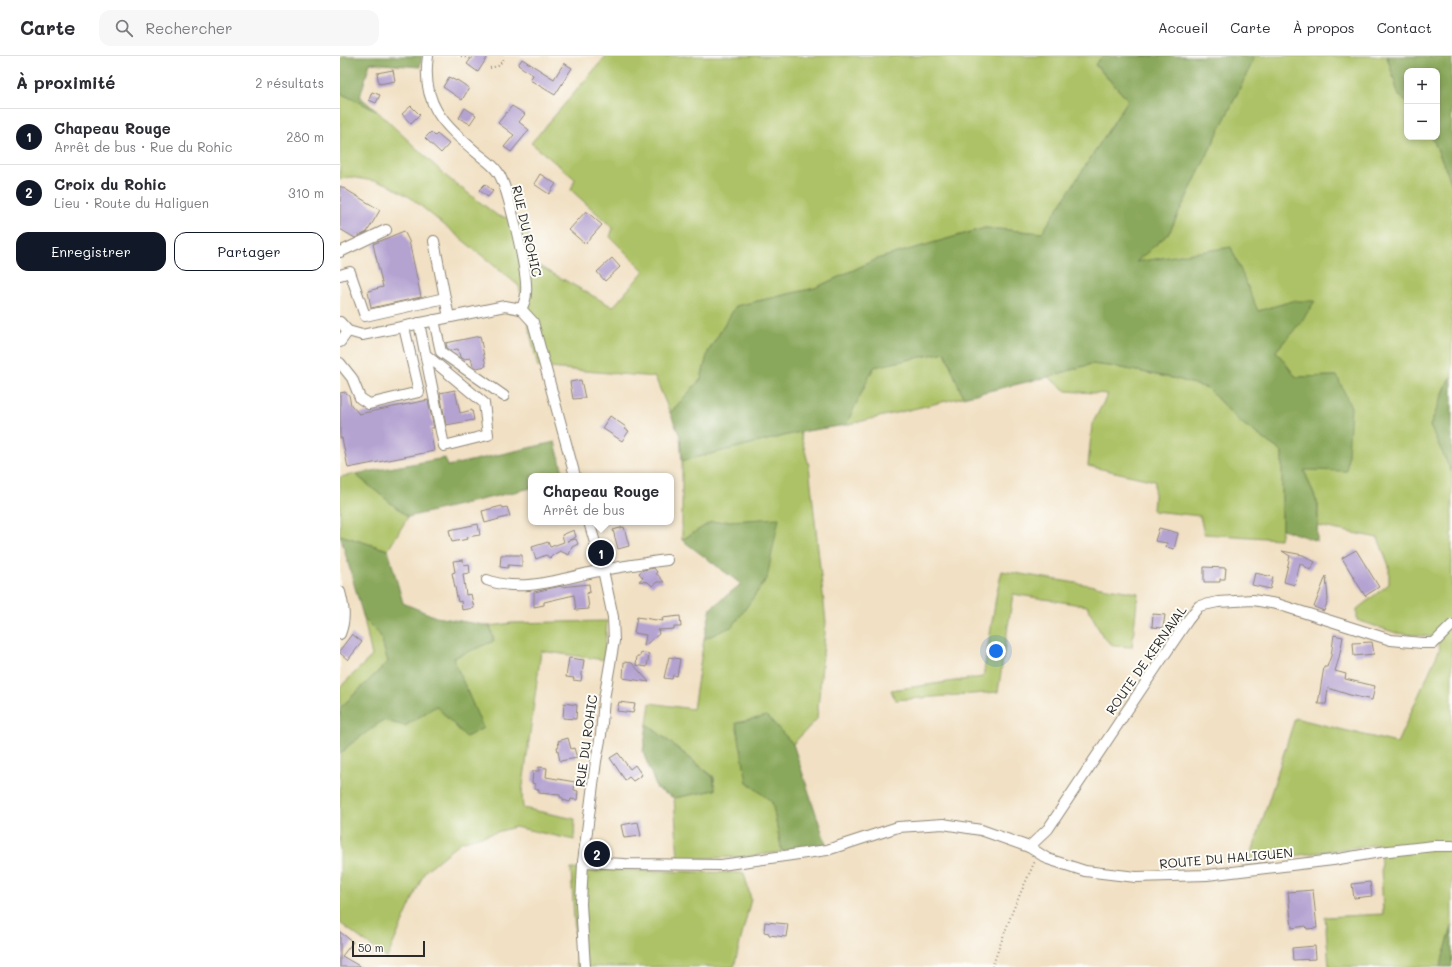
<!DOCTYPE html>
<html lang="fr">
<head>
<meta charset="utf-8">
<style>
	body { margin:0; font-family:Mali,sans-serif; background:#f7f7f7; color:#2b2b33 }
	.controls { position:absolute; right:12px; top:12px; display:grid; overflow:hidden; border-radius:8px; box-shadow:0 2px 6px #0003 }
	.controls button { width:36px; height:36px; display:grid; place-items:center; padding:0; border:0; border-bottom:1px solid #e1e1e2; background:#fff; color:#2b2b33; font:20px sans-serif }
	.scale { position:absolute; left:12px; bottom:10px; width:73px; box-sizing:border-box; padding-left:4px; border:2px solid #2b2b2b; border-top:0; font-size:11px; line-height:14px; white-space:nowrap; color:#2b2b2b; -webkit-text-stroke:3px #fdfcf7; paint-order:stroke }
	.you { position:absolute; left:656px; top:595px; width:14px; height:14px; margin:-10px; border:3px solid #fff; border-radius:50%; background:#1a73e8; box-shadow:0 0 0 6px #1a73e833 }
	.badge { display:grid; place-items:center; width:26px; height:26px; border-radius:50%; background:#111827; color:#fff; font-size:13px; font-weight:700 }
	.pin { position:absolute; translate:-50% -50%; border:2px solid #fff; box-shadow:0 1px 4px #0006 }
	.popup { position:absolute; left:188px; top:417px; width:146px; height:52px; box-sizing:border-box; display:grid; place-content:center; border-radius:8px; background:#fff; filter:drop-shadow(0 1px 3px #0005); font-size:13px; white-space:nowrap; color:#7c7c81 }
	.popup b { font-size:15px; color:#2b2b33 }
	.popup::after { content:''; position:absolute; left:50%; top:100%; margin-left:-8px; border:8px solid transparent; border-top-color:#fff }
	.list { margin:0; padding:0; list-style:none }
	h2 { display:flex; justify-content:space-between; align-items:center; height:52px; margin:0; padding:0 16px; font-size:17px }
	h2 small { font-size:13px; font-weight:400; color:#7c7c81 }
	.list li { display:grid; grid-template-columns:26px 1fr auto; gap:12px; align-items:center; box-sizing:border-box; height:56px; padding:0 16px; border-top:1px solid #e1e1e2 }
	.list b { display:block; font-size:15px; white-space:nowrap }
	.list p { margin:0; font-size:13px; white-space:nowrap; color:#7c7c81 }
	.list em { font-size:13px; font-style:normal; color:#7c7c81 }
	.actions { display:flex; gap:8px; padding:12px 16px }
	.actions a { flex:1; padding:9px 0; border:1px solid #111827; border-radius:12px; text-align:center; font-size:14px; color:#111827 }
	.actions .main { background:#111827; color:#fff }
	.icon { flex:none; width:22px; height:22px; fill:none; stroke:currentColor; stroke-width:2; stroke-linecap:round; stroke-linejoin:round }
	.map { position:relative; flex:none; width:1112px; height:911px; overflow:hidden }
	header { display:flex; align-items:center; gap:24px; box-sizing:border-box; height:56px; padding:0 20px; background:#fff; border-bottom:1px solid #e1e1e2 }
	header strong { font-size:19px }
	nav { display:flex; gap:22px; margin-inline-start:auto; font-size:14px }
	.search { width:280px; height:36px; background:#f7f7f7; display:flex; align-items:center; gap:10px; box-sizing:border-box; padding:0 14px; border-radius:12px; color:#7c7c81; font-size:15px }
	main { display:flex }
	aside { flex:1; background:#fff }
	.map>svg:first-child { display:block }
	.green { fill:#adc266; stroke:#6c7648 }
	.forest { fill:#8aa85b; stroke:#5a6a43 }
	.building { fill:#b4a2d1 }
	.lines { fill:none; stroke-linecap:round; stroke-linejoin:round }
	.minor-casing { stroke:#8e8677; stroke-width:12 }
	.path { stroke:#8e8677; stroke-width:2; stroke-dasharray:1 3; stroke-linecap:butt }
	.minor { stroke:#fff; stroke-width:10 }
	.labels { text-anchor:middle; stroke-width:4; stroke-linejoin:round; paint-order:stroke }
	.street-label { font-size:13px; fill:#2b2b2b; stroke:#fdfcf7 }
</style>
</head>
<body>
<header>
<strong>Carte</strong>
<div class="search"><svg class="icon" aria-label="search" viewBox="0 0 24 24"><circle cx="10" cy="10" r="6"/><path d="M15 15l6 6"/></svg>Rechercher</div>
<nav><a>Accueil</a><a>Carte</a><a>À propos</a><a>Contact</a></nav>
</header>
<main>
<aside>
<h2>À proximité<small>2 résultats</small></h2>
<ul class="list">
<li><span class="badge">1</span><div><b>Chapeau Rouge</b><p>Arrêt de bus · Rue du Rohic</p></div><em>280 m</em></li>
<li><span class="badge">2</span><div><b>Croix du Rohic</b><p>Lieu · Route du Haliguen</p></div><em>310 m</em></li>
</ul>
<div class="actions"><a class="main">Enregistrer</a><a>Partager</a></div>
</aside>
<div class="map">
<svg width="1112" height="911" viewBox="0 0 1112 911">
	<rect width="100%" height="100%" fill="#fdfcf7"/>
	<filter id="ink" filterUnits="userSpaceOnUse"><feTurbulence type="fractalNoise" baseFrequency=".025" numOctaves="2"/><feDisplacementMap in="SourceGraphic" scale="8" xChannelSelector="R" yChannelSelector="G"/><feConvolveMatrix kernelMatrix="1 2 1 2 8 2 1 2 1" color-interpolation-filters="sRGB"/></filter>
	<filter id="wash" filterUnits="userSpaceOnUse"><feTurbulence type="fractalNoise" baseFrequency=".012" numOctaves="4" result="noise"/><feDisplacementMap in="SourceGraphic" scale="16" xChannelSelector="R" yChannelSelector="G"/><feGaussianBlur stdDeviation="0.9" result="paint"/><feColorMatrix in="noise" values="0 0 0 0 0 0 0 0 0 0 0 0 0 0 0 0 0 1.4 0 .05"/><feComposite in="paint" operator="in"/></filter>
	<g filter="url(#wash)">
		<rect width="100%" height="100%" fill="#f1e0c3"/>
		<g class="green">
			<polygon points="266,0 763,0 755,9 788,44 702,177 645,172 537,203 475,232 396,250 368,296 361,323 330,357 315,321 198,311 179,230 71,142 45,127 10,121 0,123 0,37 37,55 107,121 158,160 186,165 194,207 273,251 304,215 270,181 273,172 231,134 235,123 191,87"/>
			<polygon points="912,0 1047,0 1059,40 1067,45 1067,81 1092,81 1112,128 1112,321 1109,323 1090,370 1112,417 1112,871 1100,911 989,911 985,861 1043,858 1040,788 909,806 955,662 1057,687 1100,592 1093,581 1056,577 1017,564 1017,553 1049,528 1049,510 1038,482 978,470 978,449 964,414 997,320 956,321 936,295 961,266 953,245 918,255 796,206 829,177 914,3"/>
			<polygon points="605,296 623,341 506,369 533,311"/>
			<polygon points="751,308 777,311 837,323 867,332 899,365 942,396 942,473 940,483 864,478 860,460 813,455 815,425 748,410 752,368 768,338 726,335 708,321"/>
			<polygon points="460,376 469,410 486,566 477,663 453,688 427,660 407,726 432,746 442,796 404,801 338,803 334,742 375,734 374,721 307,668 310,647 353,653 364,583 393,570 427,522 371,466 342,484 342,405"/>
			<polygon points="15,418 68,461 48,494 0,479 0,421"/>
			<polygon points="662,515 798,537 792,591 774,590 763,581 747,550 673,538 658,636 555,644 551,634 643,621 657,535"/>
			<polygon points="24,563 40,579 48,606 0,652 0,631 32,600"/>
			<polygon points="267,565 264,604 201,595 182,737 183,752 235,763 234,784 175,771 121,786 85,815 47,902 0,867 0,699 8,690 43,664 65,670 96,650 126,681 143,672 112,602 154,585 150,570 172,567"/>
			<polygon points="231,813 404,817 411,843 394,911 237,911"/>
		</g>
		<g class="forest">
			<polygon points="2,0 82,0 80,11 30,7 20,41 37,55 0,37 0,2"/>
			<polygon points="763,0 912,0 914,3 829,177 796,206 891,191 918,255 953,245 975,245 961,266 936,295 956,321 997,320 1011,351 1007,415 964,414 978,449 977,485 942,473 942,396 899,365 867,332 837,323 777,311 751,308 708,321 623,341 605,296 534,311 506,369 460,376 342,405 340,380 330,357 361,323 368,296 396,250 475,232 537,203 645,172 702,177 788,44 755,8"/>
			<polygon points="1047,0 1112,0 1112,128 1092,81 1097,81 1097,15 1067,15 1067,45 1059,40"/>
			<polygon points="1112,321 1112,417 1090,370 1109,323"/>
			<polygon points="215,386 224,420 191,420 191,432 68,461 15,418 105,402 108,410"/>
			<polygon points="439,462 427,522 393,570 364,583 371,552 401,528 342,484 371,466"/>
			<polygon points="0,479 48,494 63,547 96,561 150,570 154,585 113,602 143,672 126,681 96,650 65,670 43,664 8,690 0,699 0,652 48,606 40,579 24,563"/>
			<polygon points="427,660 453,688 486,788 464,793 442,796 432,746 407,726 396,667"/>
			<polygon points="307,668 373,721 375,734 334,742 317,733 303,696"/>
			<polygon points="1112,871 1112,911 1100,911"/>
		</g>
		<g id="blocks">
			<g class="building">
				<polygon points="133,0 148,0 138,16 127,8"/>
				<polygon points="182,3 214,23 224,7 232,12 215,39 190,24 193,19 178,9"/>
				<polygon points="53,14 55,25 39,28 37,17"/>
				<polygon points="109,21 116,25 117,24 129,32 122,44 103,31"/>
				<polygon points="32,36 40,39 36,47 29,44"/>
				<polygon points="71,50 80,59 71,68 62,58"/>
				<polygon points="172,50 185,58 179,66 189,74 171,96 164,91 174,79 158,67"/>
				<polygon points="125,52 136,59 130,68 119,62"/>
				<polygon points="91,76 95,80 97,78 109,88 101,97 85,82"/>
				<polygon points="200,118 216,128 209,138 194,128"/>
				<polygon points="145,128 153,135 148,141 139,134"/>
				<polygon points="0,130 40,154 27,176 15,182 0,173"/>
				<polygon points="246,155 262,169 245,188 229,174"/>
				<polygon points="64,175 69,185 81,241 31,252 28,235 43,231 33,188"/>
				<polygon points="272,202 280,211 265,225 257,216"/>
				<polygon points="140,280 146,310 136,312 133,310 131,302 123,303 120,301 118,293 110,294 107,292 106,287"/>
				<polygon points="241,324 245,342 233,343 230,326"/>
				<polygon points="115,334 120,357 132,354 134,364 106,369 100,337"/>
				<polygon points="5,336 9,339 11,349 19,358 88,344 94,372 90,372 94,395 8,412 2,382 0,382 0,337"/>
				<polygon points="270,360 286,371 285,373 289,375 282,385 262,372"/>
				<polygon points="162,450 163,452 167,451 170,460 145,467 142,455"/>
				<polygon points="138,468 140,479 127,481 128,483 112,486 109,474"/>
				<polygon points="284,471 289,490 278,493 273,474"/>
				<polygon points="819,472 838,477 834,493 826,491 827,487 815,485"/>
				<polygon points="234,474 236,481 227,485 236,483 238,488 232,491 229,499 220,495 213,499 210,502 206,499 196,503 192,491 208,486 210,491 224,486 222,479"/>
				<polygon points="1016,494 1039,531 1025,540 1002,502"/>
				<polygon points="942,495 963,499 975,506 970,514 960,507 955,529 944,526 950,500"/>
				<polygon points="161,499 182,499 182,510 168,509 168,512 160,511"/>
				<polygon points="123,504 124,509 129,508 130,517 123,518 126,539 131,538 134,552 122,554 121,545 118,546 112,517 115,516 113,505"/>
				<polygon points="864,511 886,512 885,523 880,523 880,526 864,526"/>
				<polygon points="314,512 317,516 316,517 324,526 317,526 312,530 308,526 299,525 303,522 299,517 303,514"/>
				<polygon points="915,517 933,521 930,533 912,529"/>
				<polygon points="986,520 988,544 984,555 974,551"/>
				<polygon points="249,528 250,536 247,537 249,553 236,554 234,539 204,546 204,549 194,551 194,536 221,530 221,531"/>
				<polygon points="813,558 825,559 823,572 812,571"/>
				<polygon points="340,560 341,571 334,571 334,573 318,574 319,578 304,590 306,579 294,577 297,561 323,565 322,562"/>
				<polygon points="12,578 22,586 8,604 0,597 0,594"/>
				<polygon points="994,579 1003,581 999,602 995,615 1006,618 1005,623 1035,630 1032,644 1010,639 988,632 986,648 978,648 984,611 987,611 991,600"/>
				<polygon points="1032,586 1034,598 1014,600 1013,587"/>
				<polygon points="301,596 309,598 307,611 296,609 297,600 300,600"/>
				<polygon points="329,601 340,603 337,620 333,619 332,623 324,622"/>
				<polygon points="229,602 244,604 241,625 233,624 234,622 226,621"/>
				<polygon points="284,606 292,607 309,626 283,622"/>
				<polygon points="279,646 295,648 293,657 277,655"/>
				<polygon points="224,647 237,649 236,663 223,662"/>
				<polygon points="228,682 231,693 234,692 237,702 220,705 217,691 219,690 218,685"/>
				<polygon points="278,697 290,713 295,709 302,719 293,725 289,721 285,724 270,702"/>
				<polygon points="199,711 207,712 206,721 235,726 234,734 238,735 237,744 231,743 230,746 223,744 223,742 220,741 220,739 199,737 199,734 195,733 195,728 192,727 193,715 199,715"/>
				<polygon points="298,766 301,780 284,782 281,769"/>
				<polygon points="1030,826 1032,840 1014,842 1012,828"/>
				<polygon points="973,834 977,872 967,873 966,870 952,872 948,836"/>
				<polygon points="425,866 448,868 446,881 429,879 429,877 424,876"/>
				<polygon points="0,876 13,886 2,900 21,911 0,911"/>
				<polygon points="975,890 976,903 953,904 952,892"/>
			</g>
		</g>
	</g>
	<g filter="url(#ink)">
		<use href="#blocks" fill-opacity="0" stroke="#8e8677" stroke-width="1"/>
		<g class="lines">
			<g class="minor-casing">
				<g id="minor">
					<path d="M88 0C81 48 103 68 137 97 144 103 152 108 157 115 168 128 188 219 186 236 186 242 184 248 181 253L193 266 235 420"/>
					<polyline points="94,185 105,242"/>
					<polyline points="0,196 46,174"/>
					<polyline points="0,219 10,216 25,260 105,242 109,261"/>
					<polyline points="94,264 101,296 164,340"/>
					<polyline points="0,266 8,275 0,286"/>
					<polyline points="79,267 104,390 148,379 144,347 85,298"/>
					<polyline points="8,275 22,279 165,250 181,253"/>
					<polyline points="0,307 12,322 20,342 29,348 79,336 64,271"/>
					<path d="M147 524C184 538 226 521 263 514 284 510 305 507 327 504"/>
					<path d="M0 536C4 551 6 563 0 578"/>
					<polyline points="689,791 708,773 792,647 848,564 859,550 878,546 913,544 937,548 1051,584 1082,587 1094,587 1112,569"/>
					<polyline points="243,806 285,808 381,809 487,794 558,771 603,768 641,774 689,791 708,803 745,815 796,821 867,819 993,804 1040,796 1094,790 1112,790"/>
					<polyline points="245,911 241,848 243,806 256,705 261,679 264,643 274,585 273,561 263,514 249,466"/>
				</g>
			</g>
			<g class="path">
				<polyline points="121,0 131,3"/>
				<polyline points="150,12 158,10 165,2"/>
				<polyline points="652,911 673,854 695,805"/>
			</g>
			<use href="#minor" class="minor"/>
		</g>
	</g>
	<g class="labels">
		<g class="street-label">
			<text transform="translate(187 175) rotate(77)" y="5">RUE DU ROHIC</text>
			<text transform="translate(806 604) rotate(-55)" y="5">ROUTE DE KERNAVAL</text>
			<text transform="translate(246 685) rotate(-82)" y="5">RUE DU ROHIC</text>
			<text transform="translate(886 802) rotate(-5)" y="5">ROUTE DU HALIGUEN</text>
		</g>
	</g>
</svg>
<div class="controls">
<button>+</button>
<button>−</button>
</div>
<div class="scale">50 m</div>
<div class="you"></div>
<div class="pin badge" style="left:261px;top:497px">1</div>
<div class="popup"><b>Chapeau Rouge</b>Arrêt de bus</div>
<div class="pin badge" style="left:257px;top:798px">2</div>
</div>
</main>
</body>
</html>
